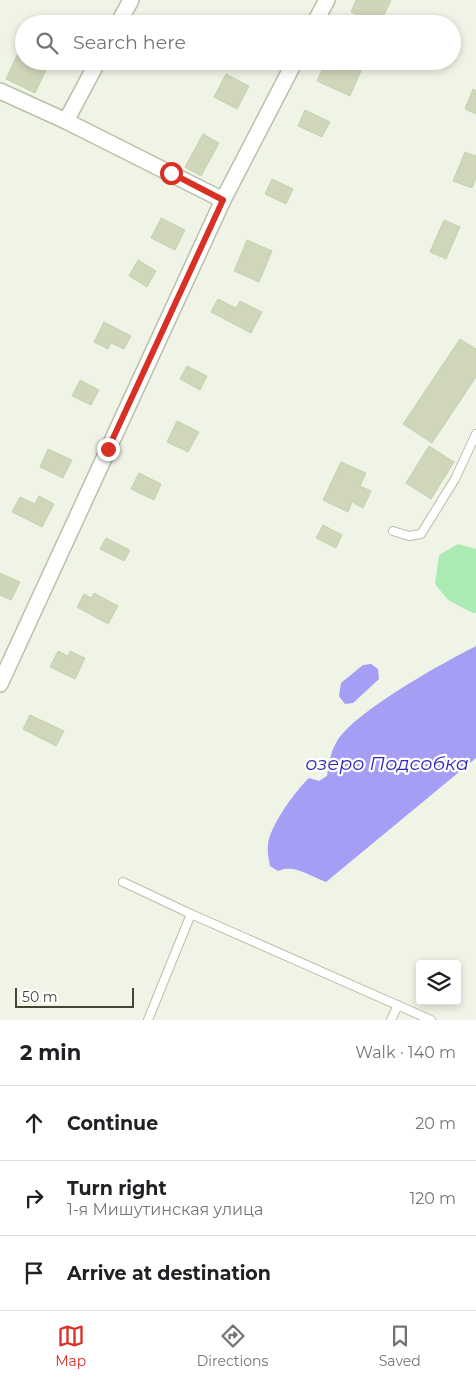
<!DOCTYPE html>
<html lang="en">
<head>
<meta charset="utf-8">
<style>
	body { margin:0; font-family:Montserrat,sans-serif; background:#f2f2f2; color:#202124 }
	.controls { position:absolute; right:15px; bottom:15px; display:grid; overflow:hidden; border-radius:5px; box-shadow:0 2px 8px #0003 }
	.controls button { width:45px; height:45px; display:grid; place-items:center; padding:0; border:0; border-bottom:1px solid #e0e0e0; background:#fff; color:#202124; font:25px sans-serif }
	.scale { position:absolute; left:15px; bottom:12px; width:119px; box-sizing:border-box; padding-left:5px; border:2px solid #424735; border-top:0; font-size:14px; line-height:18px; white-space:nowrap; color:#424735; -webkit-text-stroke:4px #fff; paint-order:stroke }
	.stop { position:absolute; width:15px; height:15px; margin:-11px; border:4px solid #d93025; border-radius:50%; background:#fff }
	.stop.end { background:#d93025; border-color:#fff; box-shadow:0 1px 5px #0008 }
	.list { margin:0; padding:0; list-style:none }
	h2 { display:flex; justify-content:space-between; align-items:center; height:65px; margin:0; padding:0 20px; font-size:21px }
	h2 small { font-size:16px; font-weight:400; color:#757577 }
	.list li { display:grid; grid-template-columns:32px 1fr auto; gap:15px; align-items:center; box-sizing:border-box; height:75px; padding:0 20px; border-top:1px solid #e0e0e0 }
	.list b { display:block; font-size:19px; white-space:nowrap }
	.list p { margin:0; font-size:16px; white-space:nowrap; color:#757577 }
	.list em { font-size:16px; font-style:normal; color:#757577 }
	.icon { flex:none; width:28px; height:28px; fill:none; stroke:currentColor; stroke-width:2; stroke-linecap:round; stroke-linejoin:round }
	.map { position:relative; flex:none; width:476px; height:1020px; overflow:hidden }
	.search { position:absolute; background:#fff; box-shadow:0 2px 8px #0003; left:15px; right:15px; top:15px; height:55px; display:flex; align-items:center; gap:12px; box-sizing:border-box; padding:0 18px; border-radius:28px; color:#757577; font-size:19px }
	.sheet { height:290px; background:#fff }
	nav { display:flex; justify-content:space-around; align-items:center; box-sizing:border-box; height:70px; border-top:1px solid #e0e0e0; background:#fff; font-size:14px; color:#757577 }
	nav a { display:grid; justify-items:center; gap:2px }
	nav .on { color:#d93025 }
	.map>svg:first-child { display:block }
	.green { fill:#acebb3 }
	.water { fill:#a49ef5 }
	.building { fill:#cfd6ba; stroke:#c8d2ad }
	.lines { fill:none; stroke-linecap:round; stroke-linejoin:round }
	.lane-casing { stroke:#b8c0a8; stroke-width:10 }
	.street-casing { stroke:#b8c0a8; stroke-width:18 }
	.lane { stroke:#fff; stroke-width:8 }
	.street { stroke:#fff; stroke-width:15 }
	.route { stroke:#d93025; stroke-width:6 }
	.labels { text-anchor:middle; stroke-width:4.5; stroke-linejoin:round; paint-order:stroke }
	.water-label { font-size:19px; font-style:italic; fill:#3327ba; stroke:#fff }
</style>
</head>
<body>
<div class="map">
<svg width="476" height="1020" viewBox="0 0 476 1020">
	<rect width="100%" height="100%" fill="#eff4e6"/>
	<polygon class="green" points="458,544 476,549 476,613 473,613 448,600 435,584 439,555"/>
	<g class="water">
		<path d="M476 646V758L326 882C309 876 295 864 278 871L270 866C269 860 267 852 268 846 268 828 296 790 309 778L319 781 327 776C329 765 330 753 336 743 353 712 443 663 476 646Z"/>
		<polygon points="371,664 378,669 379,679 353,703 345,704 339,696 341,683 363,665"/>
	</g>
	<g class="building">
		<polygon points="356,0 391,0 380,24 375,24 351,12"/>
		<polygon points="256,16 272,24 252,24"/>
		<polygon points="20,49 24,51 24,61 36,61 34,65 46,70 35,93 6,79"/>
		<polygon points="326,61 336,61 344,65 345,61 352,61 363,66 350,96 317,81"/>
		<polygon points="226,74 249,86 237,109 214,97"/>
		<polygon points="473,89 476,91 476,114 465,109"/>
		<polygon points="305,110 330,122 322,137 298,126"/>
		<polygon points="203,134 219,143 201,176 185,167"/>
		<polygon points="465,152 476,156 476,178 472,188 453,181"/>
		<polygon points="272,179 293,189 286,204 265,194"/>
		<polygon points="161,218 185,230 175,250 151,238"/>
		<polygon points="444,220 460,227 446,259 430,252"/>
		<polygon points="247,240 272,251 259,282 234,271"/>
		<polygon points="138,260 156,271 147,287 129,276"/>
		<polygon points="218,299 236,308 240,301 262,312 251,333 211,312"/>
		<polygon points="104,322 131,336 124,349 111,343 108,349 94,342"/>
		<polygon points="460,339 476,349 476,377 432,443 403,424"/>
		<polygon points="187,366 207,376 200,390 180,379"/>
		<polygon points="80,380 99,390 91,405 72,396"/>
		<polygon points="177,421 199,432 188,452 167,442"/>
		<polygon points="429,446 454,462 431,499 406,483"/>
		<polygon points="48,449 72,460 63,478 40,467"/>
		<polygon points="341,462 366,473 360,486 371,491 363,508 352,502 348,512 323,500"/>
		<polygon points="139,473 161,484 154,500 131,489"/>
		<polygon points="39,496 54,504 42,527 12,512 20,497 35,504"/>
		<polygon points="323,525 342,535 336,548 316,538"/>
		<polygon points="106,538 130,550 124,561 100,549"/>
		<polygon points="0,573 20,582 11,600 0,595"/>
		<polygon points="94,593 118,606 108,624 77,607 84,594 91,598"/>
		<polygon points="58,651 68,656 70,651 85,658 75,679 50,667"/>
		<polygon points="30,715 64,731 56,746 23,729"/>
	</g>
	<g class="lines">
		<g class="lane-casing">
			<g id="lane">
				<polyline points="393,531 409,536 421,534 455,479 476,434"/>
				<polyline points="123,882 191,914 148,1020"/>
				<polyline points="191,914 431,1020"/>
				<polyline points="391,1020 398,1005"/>
			</g>
		</g>
		<g class="street-casing">
			<g id="street">
				<polyline points="118,24 131,0"/>
				<polyline points="314,24 327,0"/>
				<polyline points="0,91 66,121 223,200"/>
				<polyline points="66,121 98,61"/>
				<polyline points="0,684 223,200 295,61"/>
			</g>
		</g>
		<use href="#lane" class="lane"/>
		<use href="#street" class="street"/>
	</g>
	<g class="lines">
		<polyline class="route" points="108,449 223,200 171,173"/>
	</g>
	<g class="labels">
		<g class="water-label">
			<text x="387" y="770">озеро Подсобка</text>
		</g>
	</g>
</svg>
<div class="controls">
<button><svg class="icon" aria-label="layers" viewBox="0 0 24 24"><path d="M12 4l9 5-9 5-9-5zM3 14l9 5 9-5"/></svg></button>
</div>
<div class="scale">50 m</div>
<div class="stop" style="left:171px;top:173px"></div>
<div class="stop end" style="left:108px;top:449px"></div>
<div class="search"><svg class="icon" aria-label="search" viewBox="0 0 24 24"><circle cx="10" cy="10" r="6"/><path d="M15 15l6 6"/></svg>Search here</div>
</div>
<section class="sheet">
<h2>2 min<small>Walk · 140 m</small></h2>
<ul class="list">
<li><svg class="icon" aria-label="ahead" viewBox="0 0 24 24"><path d="M12 20V5M6 11l6-6 6 6"/></svg><div><b>Continue</b></div><em>20 m</em></li>
<li><svg class="icon" aria-label="right" viewBox="0 0 24 24"><path d="M7 20v-9h11M14 6l5 5-5 5"/></svg><div><b>Turn right</b><p>1-я Мишутинская улица</p></div><em>120 m</em></li>
<li><svg class="icon" aria-label="arrive" viewBox="0 0 24 24"><path d="M6 21V4h12l-3 4 3 4H6"/></svg><div><b>Arrive at destination</b></div></li>
</ul>
</section>
<nav>
<a class="on"><svg class="icon" aria-label="map" viewBox="0 0 24 24"><path d="M3 6l6-2 6 2 6-2v14l-6 2-6-2-6 2zM9 4v14M15 6v14"/></svg>Map</a>
<a><svg class="icon" aria-label="directions" viewBox="0 0 24 24"><path d="M12 3l9 9-9 9-9-9zM9 14v-3h6M13 9l2 2-2 2"/></svg>Directions</a>
<a><svg class="icon" aria-label="saved" viewBox="0 0 24 24"><path d="M7 4h10v16l-5-4-5 4z"/></svg>Saved</a>
</nav>
</body>
</html>
